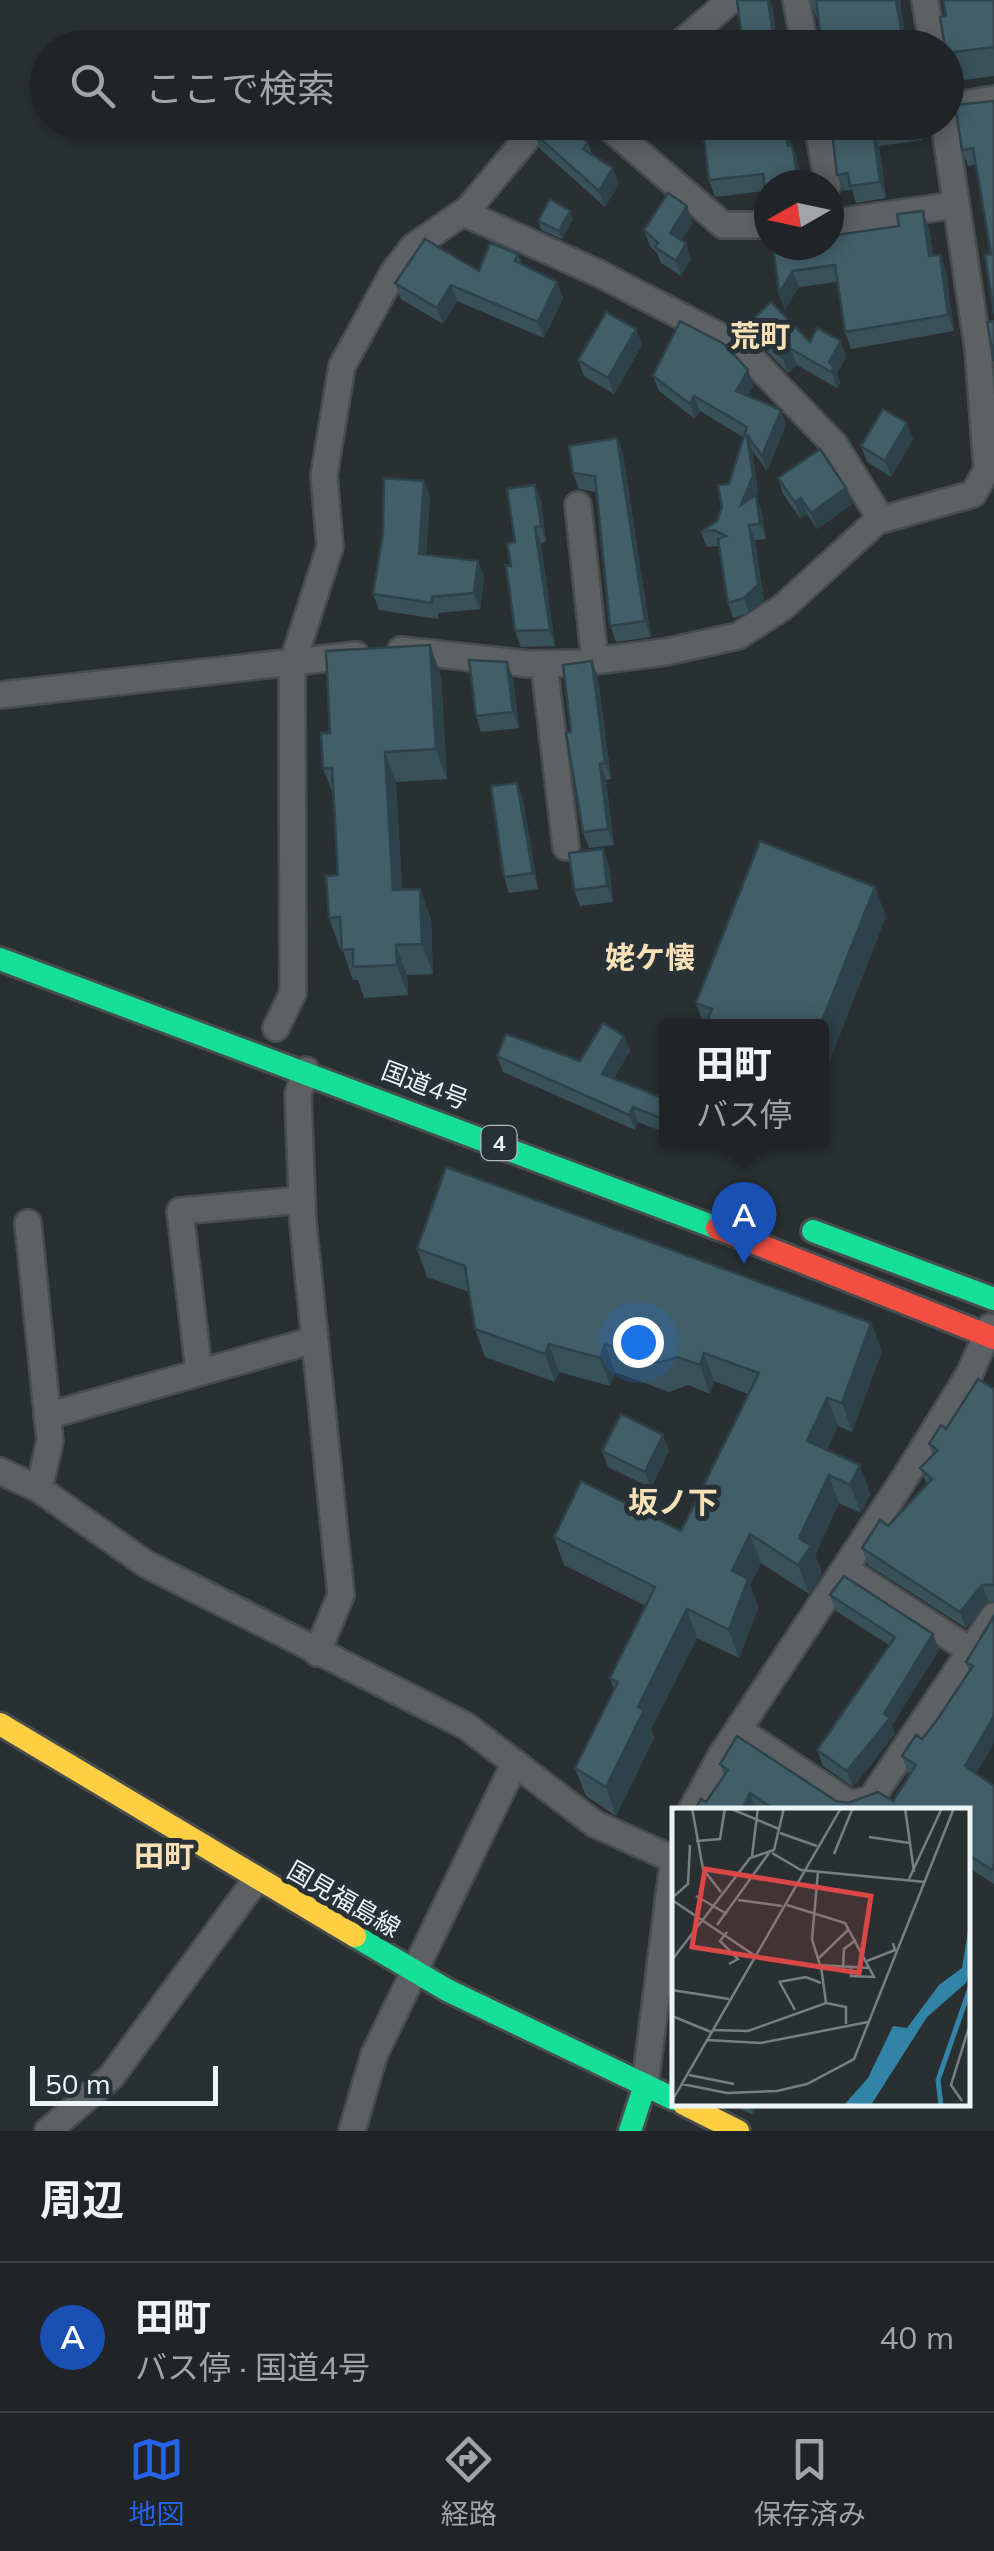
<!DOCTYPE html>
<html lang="ja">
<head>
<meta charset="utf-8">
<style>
	body { margin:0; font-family:Mulish,"Noto Sans JP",sans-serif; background:#2d3032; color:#f1f3f6 }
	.compass { position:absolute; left:754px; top:170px; width:90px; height:90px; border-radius:50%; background:#202426; box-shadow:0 5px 15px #0003; rotate:261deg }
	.scale { position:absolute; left:30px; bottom:25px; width:188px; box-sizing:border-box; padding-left:10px; border:5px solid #edf4f7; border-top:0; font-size:28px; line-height:35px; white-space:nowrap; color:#edf4f7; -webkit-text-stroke:8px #273136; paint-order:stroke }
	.you { position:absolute; left:638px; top:1342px; width:35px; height:35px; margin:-25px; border:8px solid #fff; border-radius:50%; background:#1a73e8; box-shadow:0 0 0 15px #1a73e833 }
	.badge { display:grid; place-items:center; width:65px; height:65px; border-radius:50%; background:#2563eb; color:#fff; font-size:32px; font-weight:700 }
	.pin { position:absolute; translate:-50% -82px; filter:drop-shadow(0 2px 5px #0008) }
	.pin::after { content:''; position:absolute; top:52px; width:35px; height:30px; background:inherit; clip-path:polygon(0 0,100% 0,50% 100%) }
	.popup { position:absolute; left:659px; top:1019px; width:170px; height:130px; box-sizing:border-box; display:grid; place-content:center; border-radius:10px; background:#202426; filter:drop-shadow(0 2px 8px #0005); font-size:32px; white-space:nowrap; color:#a2a4a7 }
	.popup b { font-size:38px; color:#f1f3f6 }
	.popup::after { content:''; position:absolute; left:50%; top:100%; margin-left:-20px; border:20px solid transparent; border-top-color:#202426 }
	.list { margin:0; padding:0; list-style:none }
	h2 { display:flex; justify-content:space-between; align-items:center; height:130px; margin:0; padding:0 40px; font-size:42px }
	h2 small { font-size:32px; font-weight:400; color:#a2a4a7 }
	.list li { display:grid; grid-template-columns:65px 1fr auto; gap:30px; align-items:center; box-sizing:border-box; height:150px; padding:0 40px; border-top:2px solid #3d4143 }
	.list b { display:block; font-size:38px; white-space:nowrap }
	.list p { margin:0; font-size:32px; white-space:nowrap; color:#a2a4a7 }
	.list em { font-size:32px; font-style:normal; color:#a2a4a7 }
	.icon { flex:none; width:55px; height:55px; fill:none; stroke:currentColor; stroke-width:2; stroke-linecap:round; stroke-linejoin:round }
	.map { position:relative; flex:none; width:994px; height:2131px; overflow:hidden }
	.search { position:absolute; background:#202426; box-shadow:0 5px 15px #0003; left:30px; right:30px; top:30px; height:110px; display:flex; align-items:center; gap:25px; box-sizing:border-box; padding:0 35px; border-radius:55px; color:#a2a4a7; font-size:38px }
	.sheet { height:280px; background:#202426 }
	nav { display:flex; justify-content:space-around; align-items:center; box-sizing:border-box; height:140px; border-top:2px solid #3d4143; background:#202426; font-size:28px; color:#a2a4a7 }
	nav a { display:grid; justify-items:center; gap:5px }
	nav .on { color:#2563eb }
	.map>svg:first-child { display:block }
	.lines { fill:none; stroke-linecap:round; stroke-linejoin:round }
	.street-casing { stroke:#474c4e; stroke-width:30 }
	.fast-casing { stroke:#474c4e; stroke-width:28 }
	.slow-casing { stroke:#474c4e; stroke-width:28 }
	.jam-casing { stroke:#474c4e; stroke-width:28 }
	.street { stroke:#5e6163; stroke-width:25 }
	.fast { stroke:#16e098; stroke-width:22 }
	.slow { stroke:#ffcf43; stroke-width:22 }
	.jam { stroke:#f24e42; stroke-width:22 }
	.wall { fill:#395159 }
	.shaded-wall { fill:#2e4249 }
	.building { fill:#425e68; stroke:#2e4249; stroke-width:2.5 }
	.labels { text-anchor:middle; stroke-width:10; stroke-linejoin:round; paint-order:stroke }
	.shield { fill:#273136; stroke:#b2babd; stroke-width:2.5 }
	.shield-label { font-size:22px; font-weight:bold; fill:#edf4f7 }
	.street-label { font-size:25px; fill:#edf4f7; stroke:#273136 }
	.quarter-label { font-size:30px; font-weight:bold; fill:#f8e0b7; stroke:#273136 }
	.inset-river { fill:none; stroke:#3284a7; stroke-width:5 }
	.inset-road { fill:none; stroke:#787e81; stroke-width:2.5 }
	.view { fill:#d94747; fill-opacity:0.15; stroke:#d94747; stroke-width:5 }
	.inset-edge { fill:none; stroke:#edf4f7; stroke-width:5 }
</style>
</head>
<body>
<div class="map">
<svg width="994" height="2131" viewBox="0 0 994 2131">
	<rect width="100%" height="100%" fill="#2a3032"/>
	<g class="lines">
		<g class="street-casing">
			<g id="street">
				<polyline points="796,0 805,48"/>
				<polyline points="925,0 933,48"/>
				<polyline points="675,48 731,0"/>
				<polyline points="946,107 994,99"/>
				<polyline points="603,122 723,225 769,225"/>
				<polyline points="817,122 828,185"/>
				<polyline points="464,213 598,273 739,346 834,444 881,519"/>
				<polyline points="829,223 956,205"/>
				<polyline points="578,505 595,661"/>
				<polyline points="401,650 529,664 580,663 665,652 738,636 783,607 877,521 973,494 987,470 978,349 944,122"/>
				<polyline points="544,664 566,847"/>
				<polyline points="0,695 356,655"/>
				<polyline points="276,1028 293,993 292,665 330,547 324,475 342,366 393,273 413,247 468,209 534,130 546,122"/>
				<polyline points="306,1070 298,1095 303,1223 341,1595 317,1653"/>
				<polyline points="28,1223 50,1441 39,1489"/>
				<polyline points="199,1372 180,1211 302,1200"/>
				<polyline points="47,1416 314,1340"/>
				<polyline points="0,1471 39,1489 146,1564 466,1726 595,1824 673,1859"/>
				<polyline points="845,1569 971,1651"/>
				<polyline points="739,1730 850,1804 871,1799 994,1616"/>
				<polyline points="691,1811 722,1754 906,1476 970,1373 990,1327"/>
				<polyline points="645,2085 674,1856"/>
				<polyline points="48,2131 111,2077 256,1880"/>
				<polyline points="352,2131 374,2055 515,1763"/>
			</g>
		</g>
		<g class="fast-casing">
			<g id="fast">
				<polyline points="0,959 717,1228"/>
				<polyline points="813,1231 994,1299"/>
				<polyline points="355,1936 447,1990 674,2099"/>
				<polyline points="630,2131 645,2085"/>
			</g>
		</g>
		<g class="slow-casing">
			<g id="slow">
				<polyline points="0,1724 355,1936"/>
				<polyline points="684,2104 738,2131"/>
			</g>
		</g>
		<g class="jam-casing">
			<polyline id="jam" points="717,1228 994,1338"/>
		</g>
		<use href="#street" class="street"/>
		<use href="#fast" class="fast"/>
		<use href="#slow" class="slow"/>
		<use href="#jam" class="jam"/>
	</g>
	<g class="wall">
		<polygon points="810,0 900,0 907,48 816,17"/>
		<polygon points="994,0 994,76 955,81 946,56 946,16"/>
		<polygon points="994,101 991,254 976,164 968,166 962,150"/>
		<polygon points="831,122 919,122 922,140 879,146 886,198 856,203 852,190 843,191 837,175"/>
		<polygon points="534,133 588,143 592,154 619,184 605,207 540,149"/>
		<polygon points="792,145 798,162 769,185 769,202 765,191 715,197 709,180"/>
		<polygon points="573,219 562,239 541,230 538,221"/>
		<polygon points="693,222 681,240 686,243 691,259 681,276 661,263 657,253 650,246 644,230"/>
		<polygon points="929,227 933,256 946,271 954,331 851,349 845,332 837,282 799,287 785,309 779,293 773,245"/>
		<polygon points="518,254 522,265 557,282 563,298 544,338 457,301 443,324 401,299 395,283 479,271"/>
		<polygon points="749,323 810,342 846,357 837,374 840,383 837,388 797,365 788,373 755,339"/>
		<polygon points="636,329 642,345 614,394 584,376 578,360"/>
		<polygon points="653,376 754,385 748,395 781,410 786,425 767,471 752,450 758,491 756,496 761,510 766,539 755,540 764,600 749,613 733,618 728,603 719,546 707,547 701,532 717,521 743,437 700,411 695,419 659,391"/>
		<polygon points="617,438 623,454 651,637 616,642 610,626 596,492 579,489 573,473"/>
		<polygon points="913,439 891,477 867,462 861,446"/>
		<polygon points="778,478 852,504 817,529 807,514 800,518 783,494"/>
		<polygon points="424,481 430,497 426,554 484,577 480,609 438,613 438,619 379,610 373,594"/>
		<polygon points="541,501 546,542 541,543 555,646 521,647 515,631 511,566 515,542"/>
		<polygon points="430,645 441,676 447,779 396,782 402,889 420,889 431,919 433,974 407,975 408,995 364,998 358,980 353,980 342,948 340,948 329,918 338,875 334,797 323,768 330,733"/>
		<polygon points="592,661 598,677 611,779 606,780 614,845 589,848 583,832 571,732"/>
		<polygon points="513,678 519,728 481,732 476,716"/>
		<polygon points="523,799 538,889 509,893 504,877"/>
		<polygon points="609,865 613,902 580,906 574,890"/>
		<polygon points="886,917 822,1026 704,1026 696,1003"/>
		<polygon points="624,1036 630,1051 614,1078 662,1098 666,1086 666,1133 638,1122 635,1130 503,1072 497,1056 580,1061"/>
		<polygon points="687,1142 706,1142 704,1148"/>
		<polygon points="417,1249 871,1323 882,1351 852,1432 838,1426 827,1450 860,1465 870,1494 861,1513 839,1503 815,1555 822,1574 809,1594 761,1563 750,1584 758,1608 739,1658 697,1638 651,1729 654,1738 616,1816 586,1796 575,1768 614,1690 610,1678 646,1606 564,1565 554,1537 681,1531 748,1394 714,1381 710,1394 688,1385 669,1392 615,1372 610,1386 559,1372 555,1382 485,1357 475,1329 469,1292 427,1277"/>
		<polygon points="994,1389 994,1602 988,1601 966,1628 868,1565 862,1548 888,1526 927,1485 920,1468 933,1455 929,1444"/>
		<polygon points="602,1451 669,1451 651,1488 608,1467"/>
		<polygon points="830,1595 939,1650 892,1725 895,1734 853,1787 823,1766 817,1750 889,1645 836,1611"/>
		<polygon points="994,1616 976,1774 994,1786 994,1884 966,1866 966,1811 694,1811 706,1802 724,1776 720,1764 836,1801 848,1803 893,1801 910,1774 908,1773 902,1756 922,1739 937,1720 969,1671 966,1662"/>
		<polygon points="730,2104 758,2104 753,2115"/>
	</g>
	<g class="shaded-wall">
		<polygon points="768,0 770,0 773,8 778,48 775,48"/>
		<polygon points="896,0 900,0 907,48 904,48"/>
		<polygon points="785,122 789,122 794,163 788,146"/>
		<polygon points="873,129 879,146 886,198 880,182"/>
		<polygon points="792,145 798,162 802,185 799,185"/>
		<polygon points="613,168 619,184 605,207 599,191"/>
		<polygon points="687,206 693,222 676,249 670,233"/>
		<polygon points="570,211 573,219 562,239 559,231"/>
		<polygon points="923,211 929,227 935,273 929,256"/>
		<polygon points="686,243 691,259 681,276 676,261"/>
		<polygon points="940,255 946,271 954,331 948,315"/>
		<polygon points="793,271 799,287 785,309 779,293"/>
		<polygon points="557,282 563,298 544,338 538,322"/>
		<polygon points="451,285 457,301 443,324 437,308"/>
		<polygon points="636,329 642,345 614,394 608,378"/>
		<polygon points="841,341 846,357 837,374 840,383 837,388 829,362"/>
		<polygon points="791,349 797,365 788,373 782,357"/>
		<polygon points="748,370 754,385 742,406 736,391"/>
		<polygon points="694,396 700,411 695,419 690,404"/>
		<polygon points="781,410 786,425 767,471 762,456"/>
		<polygon points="907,423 913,439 891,477 885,461"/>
		<polygon points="747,435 752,450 758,491 756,496 761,510 766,539 760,524 741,505"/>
		<polygon points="617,438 623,454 651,637 645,621"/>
		<polygon points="424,481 430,497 425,570 419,554"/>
		<polygon points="535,485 541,501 546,542 541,526"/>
		<polygon points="846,488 852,504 817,529 811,513"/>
		<polygon points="801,498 807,514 800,518 795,502"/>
		<polygon points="749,525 755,540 764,600 749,613 744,598"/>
		<polygon points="535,527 541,543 555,646 550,630"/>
		<polygon points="478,561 484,577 480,609 474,593"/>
		<polygon points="430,645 441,676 447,779 436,749"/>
		<polygon points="592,661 598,677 611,779 605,763"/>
		<polygon points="507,662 513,678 519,728 513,712"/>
		<polygon points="385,752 396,782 404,920 393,890"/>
		<polygon points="600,764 606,780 614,845 608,829"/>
		<polygon points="517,783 523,799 538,889 533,873"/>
		<polygon points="603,849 609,865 613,902 607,886"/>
		<polygon points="875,887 886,917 822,1081 822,1026 820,1026"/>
		<polygon points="420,889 431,919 433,974 422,944"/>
		<polygon points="396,945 407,975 408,995 397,965"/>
		<polygon points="624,1036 630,1051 607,1089 602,1074"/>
		<polygon points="633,1107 638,1122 635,1130 629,1115"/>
		<polygon points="871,1323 882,1351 852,1432 842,1403"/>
		<polygon points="549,1344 559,1372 555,1382 545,1354"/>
		<polygon points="605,1344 615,1372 610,1386 600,1358"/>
		<polygon points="704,1353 714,1381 710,1394 700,1365"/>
		<polygon points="827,1398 838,1426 818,1469 807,1441"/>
		<polygon points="663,1435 669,1451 651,1488 645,1472"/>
		<polygon points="860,1465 870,1494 861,1513 850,1485"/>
		<polygon points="829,1475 839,1503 815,1555 822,1574 809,1594 798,1565 799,1538"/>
		<polygon points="750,1534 761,1563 750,1584 758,1608 739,1658 729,1630 732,1571"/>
		<polygon points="982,1585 988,1601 966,1628 960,1612"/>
		<polygon points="687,1609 697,1638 651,1729 654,1738 616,1816 606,1787 638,1707"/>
		<polygon points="933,1634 939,1650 892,1725 895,1734 853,1787 847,1771"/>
		<polygon points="994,1716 994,1743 971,1783 965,1766"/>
		<polygon points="750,1793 755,1811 741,1811"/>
		<polygon points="749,2104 758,2104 753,2115"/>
	</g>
	<g class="building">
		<polygon points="737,0 768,0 775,48 693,48 693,45 742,38"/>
		<polygon points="816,0 896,0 904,48 822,48"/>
		<polygon points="943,0 994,0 994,47 946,53 940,17 946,16"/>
		<polygon points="994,101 994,314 985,255 991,254 973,148 962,150 955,105"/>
		<polygon points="545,122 566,122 588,143 583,149 613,168 599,191 534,133"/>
		<polygon points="702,122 785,122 788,146 792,145 799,185 769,185 769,196 765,191 763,174 709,180"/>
		<polygon points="831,122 916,122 916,123 873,129 880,182 850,186 848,173 837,175"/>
		<polygon points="668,193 687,206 670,233 686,243 676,261 655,247 658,243 644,230"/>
		<polygon points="550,199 570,211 559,231 538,221"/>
		<polygon points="923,211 929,256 940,255 948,315 845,332 835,265 793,271 779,293 773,245 829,245 829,236 899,226 897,214"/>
		<polygon points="425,239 479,271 490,243 518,254 515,261 557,282 538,322 451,285 437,308 395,283"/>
		<polygon points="771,302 810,342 817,328 841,341 829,362 834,367 831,372 791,349 782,357 749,323"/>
		<polygon points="606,312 636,329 608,378 578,360"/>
		<polygon points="680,321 724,344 748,370 736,391 781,410 762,456 747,435 753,476 741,505 756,495 760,524 749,525 758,585 744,598 728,603 718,539 726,536 714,530 701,532 717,521 722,507 718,485 729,484 747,427 694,396 690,404 653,376"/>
		<polygon points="994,321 994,361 987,322"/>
		<polygon points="883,409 907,423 885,461 861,446"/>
		<polygon points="617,438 645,621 610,626 595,476 573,473 569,446"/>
		<polygon points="820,449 846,488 811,513 801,498 795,502 778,478"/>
		<polygon points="384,478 424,481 419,554 478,561 474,593 432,597 432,603 373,594 383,533"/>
		<polygon points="535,485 541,526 535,527 550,630 515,631 506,565 511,566 507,544 515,542 507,489"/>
		<polygon points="430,645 436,749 385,752 393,890 420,889 422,944 396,945 397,965 353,967 353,949 342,950 340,917 329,918 326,876 338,875 332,768 323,768 321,733 330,733 326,651"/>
		<polygon points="469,660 507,662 513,712 476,716"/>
		<polygon points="592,661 605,763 600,764 608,829 583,832 566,733 571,732 563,665"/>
		<polygon points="517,783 533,873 504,877 491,786"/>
		<polygon points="760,841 875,887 820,1026 705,1026 712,1009 696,1003"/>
		<polygon points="603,849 607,886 574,890 569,853"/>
		<polygon points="603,1023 624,1036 602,1074 662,1098 666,1086 666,1120 633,1107 629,1115 497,1056 506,1034 580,1061"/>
		<polygon points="446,1167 871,1323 842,1403 827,1398 807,1441 860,1465 850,1485 829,1475 799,1538 811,1546 798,1565 750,1534 732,1571 748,1579 729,1630 687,1609 638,1707 644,1710 606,1787 575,1768 618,1682 610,1678 655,1587 554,1537 581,1481 681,1531 759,1373 704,1353 700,1365 677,1357 659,1363 605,1344 600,1358 549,1344 545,1354 475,1329 465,1266 417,1249"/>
		<polygon points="978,1379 994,1389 994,1585 982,1585 960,1612 862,1548 880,1520 888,1526 932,1479 920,1468 938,1450 929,1444 941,1425 946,1429"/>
		<polygon points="621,1414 663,1435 645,1472 602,1451"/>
		<polygon points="844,1576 933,1634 884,1714 890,1718 847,1771 817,1750 895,1637 830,1595"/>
		<polygon points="994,1616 994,1716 965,1766 994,1786 994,1866 992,1870 966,1853 966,1811 834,1811 827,1807 825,1811 776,1811 750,1793 741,1811 694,1811 701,1799 706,1802 728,1770 720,1764 737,1736 836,1801 848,1803 878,1792 893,1801 916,1765 902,1756 916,1735 922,1739 937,1720 973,1666 966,1662"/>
	</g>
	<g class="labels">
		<rect class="shield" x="481.5" y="1126" width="35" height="34" rx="8"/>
		<g class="shield-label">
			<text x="499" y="1151">4</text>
		</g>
		<g class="street-label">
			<text transform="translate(425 1085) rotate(21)" y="9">国道4号</text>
			<text transform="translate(344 1899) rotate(30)" y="9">国見福島線</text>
		</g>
		<g class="quarter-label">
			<text x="760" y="347">荒町</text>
			<text x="650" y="968">姥ケ懐</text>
			<text x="673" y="1513">坂ノ下</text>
			<text x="164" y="1867">田町</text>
		</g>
	</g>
	<g transform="translate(672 1808)">
		<rect width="298" height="298" fill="#2a3032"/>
		<path d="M297 117V164L294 175 255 209 199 297H172L196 270 221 218 235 220 267 177 290 160Z" fill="#3284a7"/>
		<path class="inset-river" d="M269 297 266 272 298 180"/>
		<path class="inset-road" d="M20 0 31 61 49 84M57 0 107 21M233 0 242 64M108 25 145 38M197 29 238 35M24 33 48 31 53 0M100 45 129 62 253 74M162 46 180 2M80 48 86 0M146 64 140 131 148 157 198 160M237 71 270 0M24 88 55 106M0 90 16 76 18 37M0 92 85 149M66 92 110 98M115 97 173 115 202 169 179 168V160M45 117 97 45M55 124 48 133 66 151 57 156M147 150 177 121M0 152 78 50 102 42 112 0M195 153 223 142 221 135M149 158 154 195M171 160 172 141 184 132M107 173 123 202M107 174 134 169 149 175M0 182 57 191M0 208 39 224M42 222 76 223 154 195 174 199V216M35 232 89 235 196 214M17 267 62 276M10 276 55 285 105 283 135 276 182 251 282 0M0 293 169 0M290 293 279 277 298 216"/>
		<path class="view" d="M33 61 199 88 187 165 20 139Z"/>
		<rect width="298" height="298" class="inset-edge"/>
	</g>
</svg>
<svg class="compass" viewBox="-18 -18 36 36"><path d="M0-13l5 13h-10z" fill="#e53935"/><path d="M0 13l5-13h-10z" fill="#a2a4a7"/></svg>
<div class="scale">50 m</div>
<div class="you"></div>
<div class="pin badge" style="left:744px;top:1264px;background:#1a4fb4">A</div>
<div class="popup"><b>田町</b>バス停</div>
<div class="search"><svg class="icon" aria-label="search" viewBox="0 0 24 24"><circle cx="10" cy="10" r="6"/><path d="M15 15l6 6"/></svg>ここで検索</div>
</div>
<section class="sheet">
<h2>周辺<small></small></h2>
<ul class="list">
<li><span class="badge" style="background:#1a4fb4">A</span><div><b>田町</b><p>バス停 · 国道4号</p></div><em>40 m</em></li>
</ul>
</section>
<nav>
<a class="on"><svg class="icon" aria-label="map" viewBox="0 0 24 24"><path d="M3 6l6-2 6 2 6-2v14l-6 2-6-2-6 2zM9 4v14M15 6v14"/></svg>地図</a>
<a><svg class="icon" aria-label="directions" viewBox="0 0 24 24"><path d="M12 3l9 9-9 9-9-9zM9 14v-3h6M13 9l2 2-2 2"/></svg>経路</a>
<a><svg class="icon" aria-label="saved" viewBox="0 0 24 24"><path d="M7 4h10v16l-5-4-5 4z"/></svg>保存済み</a>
</nav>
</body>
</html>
